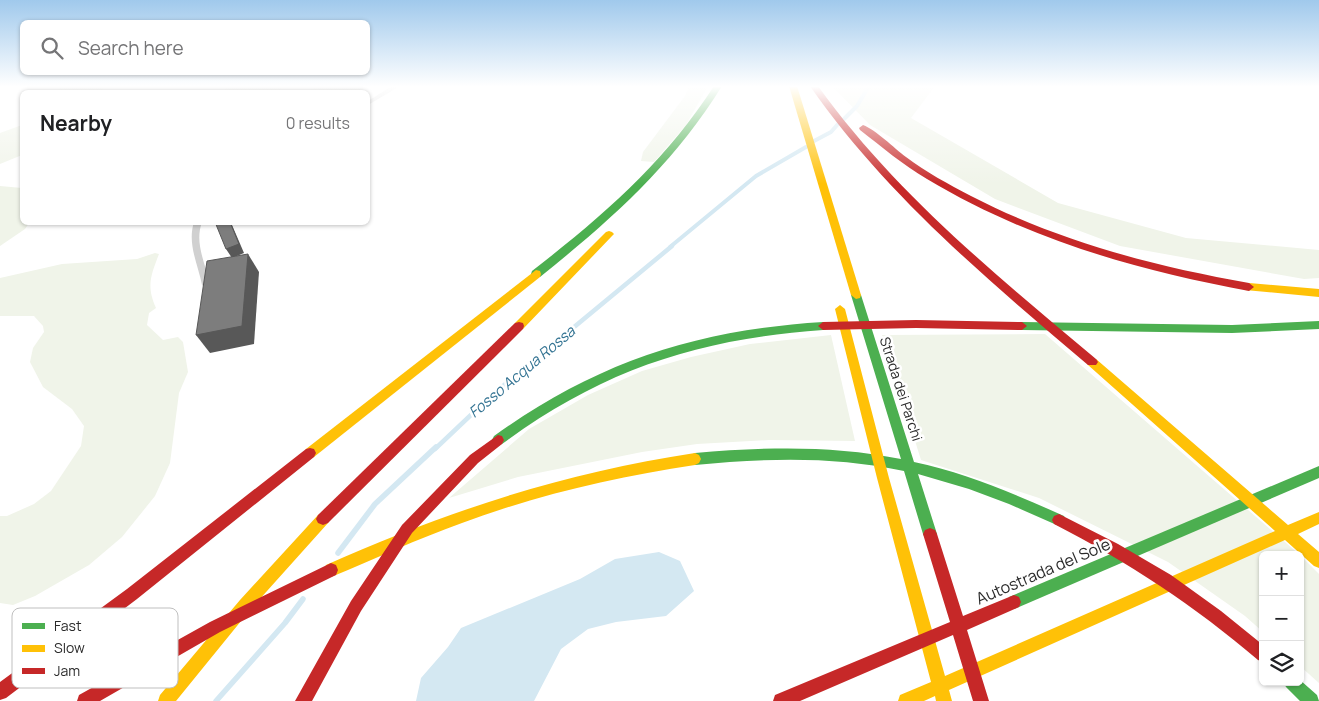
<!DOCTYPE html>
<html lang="en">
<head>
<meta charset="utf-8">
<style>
	body { margin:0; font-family:Manrope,sans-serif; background:#f6f6f6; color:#202124 }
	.controls { position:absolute; right:15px; bottom:15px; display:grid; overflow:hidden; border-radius:8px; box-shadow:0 1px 4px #0004 }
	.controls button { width:45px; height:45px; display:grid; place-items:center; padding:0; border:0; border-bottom:1px solid #e0e0e0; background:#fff; color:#202124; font:25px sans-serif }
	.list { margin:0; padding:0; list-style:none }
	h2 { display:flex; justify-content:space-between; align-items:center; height:65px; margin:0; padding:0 20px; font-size:21px }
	h2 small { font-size:16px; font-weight:400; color:#757577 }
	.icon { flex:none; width:28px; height:28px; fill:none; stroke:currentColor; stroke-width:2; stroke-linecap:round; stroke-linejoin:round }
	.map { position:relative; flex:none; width:1319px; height:701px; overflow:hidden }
	.search { position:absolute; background:#fff; box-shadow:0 1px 4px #0004; left:20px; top:20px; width:350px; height:55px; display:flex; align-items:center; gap:12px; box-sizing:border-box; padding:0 18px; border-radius:8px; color:#757577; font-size:19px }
	.panel { position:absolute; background:#fff; box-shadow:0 1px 4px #0004; left:20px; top:90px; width:350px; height:135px; border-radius:8px }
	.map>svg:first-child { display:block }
	.green { fill:#f0f4e9 }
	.water { fill:#d4e8f2 }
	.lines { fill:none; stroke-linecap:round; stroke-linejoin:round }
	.stream-far2 { stroke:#d4e8f2; stroke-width:4 }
	.stream-far1 { stroke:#d4e8f2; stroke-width:4.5 }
	.stream { stroke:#d4e8f2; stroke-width:5.5 }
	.lane { fill:#d0d0d0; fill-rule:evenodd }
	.fast { fill:#4caf50; fill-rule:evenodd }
	.slow { fill:#ffc107; fill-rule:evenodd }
	.jam { fill:#c62828; fill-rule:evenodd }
	.shaded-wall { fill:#585858 }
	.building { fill:#7d7d7d; stroke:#585858 }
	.labels { text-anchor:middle; stroke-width:5; stroke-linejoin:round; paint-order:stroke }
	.street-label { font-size:14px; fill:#2b2b2b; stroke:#fff }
	.water-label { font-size:15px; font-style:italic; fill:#347493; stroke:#fff }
	.near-street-label { font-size:16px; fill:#2b2b2b; stroke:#fff }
	.key { fill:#fff; stroke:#bfbfbf; stroke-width:1 }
	.key-label { font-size:14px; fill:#2b2b2b }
</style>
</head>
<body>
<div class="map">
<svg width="1319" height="701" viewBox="0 0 1319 701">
	<rect width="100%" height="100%" fill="#fff"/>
	<g class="green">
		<polygon points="60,86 105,86 102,92 57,92"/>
		<polygon points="228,86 284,86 280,90 282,92 222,92"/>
		<polygon points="317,86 368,86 357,92 307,92"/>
		<polygon points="689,86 708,86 686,125 654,162 641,161 643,152 685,96"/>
		<polygon points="832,86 935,86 911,118 1058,203 1186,238 1319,250 1319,278 1304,279 1120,246 995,199 870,125"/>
		<polygon points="22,125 22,155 0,164 0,133"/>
		<polygon points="0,186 22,188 22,222 29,223 25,229 0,246"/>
		<path d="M155 253 159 254C151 275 146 286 156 308L149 313 147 325 163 340 178 337 183 342 188 372 179 393 170 463 155 496 122 537 89 565 35 596 13 605 0 603V516H7L34 504 51 491 81 446 84 426 72 409 43 387 30 362 33 348 44 332 43 326 34 316H0V278L62 264 137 259Z"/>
		<polygon points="1045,334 1300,555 1263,555 1263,632 1245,616 1168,562 1039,498 921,460 882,335"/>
		<polygon points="831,335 855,441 769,440 697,444 642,452 518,477 449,498 529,429 588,395 642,371 691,357 750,344"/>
		<polygon points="1300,555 1319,574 1319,683 1300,666"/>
	</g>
	<polygon class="water" points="659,552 680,561 694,591 666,616 616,622 588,629 561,649 534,701 416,701 421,678 448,647 461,628 580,579 615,559"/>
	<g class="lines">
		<g class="stream-far2">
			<polyline points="844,119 857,106 869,86"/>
			<polyline points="814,141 831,132 838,124"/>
			<polyline points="670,247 756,176 806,147"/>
		</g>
		<polyline class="stream-far1" points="435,449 492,395 672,246"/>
		<g class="stream">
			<polyline points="338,553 375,504 436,447"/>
			<polyline points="216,701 285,623 303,599"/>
		</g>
		<g class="lane">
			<polygon points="392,86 400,86 368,105 368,101"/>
			<path d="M194 222H202C194 244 206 264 210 285L206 288 202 285C198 264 187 244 194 222Z"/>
		</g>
		<g class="fast">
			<path d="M714 86H722C672 166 612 219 540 277H532L531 274 532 271C603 216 665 162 714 86Z"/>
			<path d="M856 291 861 295 914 462C966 473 1015 494 1064 516L1066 520 1064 524 1059 526 1009 504 969 489 918 474 937 534 935 538 930 540 925 538 923 534 904 471C834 456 766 458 695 465L691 463 689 459 691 455 695 453C764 447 832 445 901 459L851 295Z"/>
			<polygon points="1319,321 1319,329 1232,333 1022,330 1017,326 1022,322 1232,325"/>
			<path d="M823 322 828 326 823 330C698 339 604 369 502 444L498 445 494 444 492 440 494 436C597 362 696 330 823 322Z"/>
			<polygon points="1319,466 1319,478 1019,607 1014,609 1009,607 1007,602 1009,597"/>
			<polygon points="1300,680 1317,695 1319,701 1300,701 1286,687 1283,682 1300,682"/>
		</g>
		<g class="slow">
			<polygon points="789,86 797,86 861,295 860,298 856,299 851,295"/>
			<polygon points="609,231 612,232 614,234 612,236 523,329 515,329 514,326 515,323 606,232"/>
			<polygon points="536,270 540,271 541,274 540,277 314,457 310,458 306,457 304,453 306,449"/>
			<polygon points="1249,283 1319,289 1319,297 1245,290 1244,287 1245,284"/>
			<polygon points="840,305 845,309 889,478 945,676 1275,531 1088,365 1086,362 1088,359 1096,359 1288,525 1319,512 1319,524 1298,534 1319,552 1319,568 1314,566 1285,540 949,690 952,701 936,701 935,696 924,701 898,701 900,695 931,682 877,478 835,309"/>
			<path d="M695 453 699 455 701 459 699 463 695 465C615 477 537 495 462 523 417 539 375 559 331 577L326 575 324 570 326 565C448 511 563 473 695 453Z"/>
			<polygon points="323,513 328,515 330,519 328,523 250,610 176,701 158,701 160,695 240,600 318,515"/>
		</g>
		<g class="jam">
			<path d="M810 86H818C894 192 997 276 1096 359L1098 362 1096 365H1088C989 281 885 194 810 86Z"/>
			<path d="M863 125C876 130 894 148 906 157 926 172 948 184 971 196 1058 241 1153 266 1249 283L1254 287 1249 291C1136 270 1027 239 927 179 903 165 882 147 860 130L859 128Z"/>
			<polygon points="916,320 1022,322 1027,326 1022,330 916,328 823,330 818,326 823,322"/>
			<polygon points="519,322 523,323 524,326 523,329 328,523 323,525 318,523 316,519 318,515 515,323"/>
			<polygon points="498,435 502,436 504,440 502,444 478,463 412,533 361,611 312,701 295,701 351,601 402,525 470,455"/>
			<polygon points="310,448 314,449 316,453 314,457 137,599 6,698 0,700 0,682 127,589 306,449"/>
			<path d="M1059 514 1118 544 1171 575 1221 611 1263 645V662L1258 660C1195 606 1128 562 1054 524L1052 520 1054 516Z"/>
			<polygon points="930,528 935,530 937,534 963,616 1014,595 1019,597 1021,602 1019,607 967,630 989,701 973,701 953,635 800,701 773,701 775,695 950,622 923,534 925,530"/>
			<polygon points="331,563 336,565 338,570 336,575 220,632 100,701 77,701 79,695 210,622"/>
		</g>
	</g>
	<g class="shaded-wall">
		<polygon points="230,222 231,222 232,225 244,253 232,258 226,249"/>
		<polygon points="248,254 259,272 254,344 210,353 196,335"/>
	</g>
	<g class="building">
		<polygon points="215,222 230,222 239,244 226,249"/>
		<polygon points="248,254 242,326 196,335 207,261"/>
	</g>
	<linearGradient id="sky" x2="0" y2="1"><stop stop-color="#a0c9ec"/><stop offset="0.47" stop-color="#fff"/><stop offset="1" stop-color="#fff" stop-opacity="0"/></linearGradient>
	<rect width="1319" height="184" fill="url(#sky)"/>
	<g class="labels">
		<g class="street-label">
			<text transform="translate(901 389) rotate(72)" y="5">Strada dei Parchi</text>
		</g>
		<g class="water-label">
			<text transform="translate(522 372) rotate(-40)" y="5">Fosso Acqua Rossa</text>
		</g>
		<g class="near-street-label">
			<text transform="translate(1043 571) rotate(-23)" y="6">Autostrada del Sole</text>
		</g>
	</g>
	<rect x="12" y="608" width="166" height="80" rx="8" class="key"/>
	<rect x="22" y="623" width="23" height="6" fill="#4caf50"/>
	<rect x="22" y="645" width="23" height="7" fill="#ffc107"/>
	<rect x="22" y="668" width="23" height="6" fill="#c62828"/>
	<g class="key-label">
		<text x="54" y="631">Fast</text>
		<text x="54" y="653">Slow</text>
		<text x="54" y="676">Jam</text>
	</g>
</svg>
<div class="controls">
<button>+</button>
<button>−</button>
<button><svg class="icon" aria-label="layers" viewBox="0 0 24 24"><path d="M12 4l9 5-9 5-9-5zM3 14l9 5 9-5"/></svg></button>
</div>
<div class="search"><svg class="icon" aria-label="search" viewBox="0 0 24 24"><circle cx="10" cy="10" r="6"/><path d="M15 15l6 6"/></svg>Search here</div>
<section class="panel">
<h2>Nearby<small>0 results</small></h2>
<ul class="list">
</ul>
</section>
</div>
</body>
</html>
